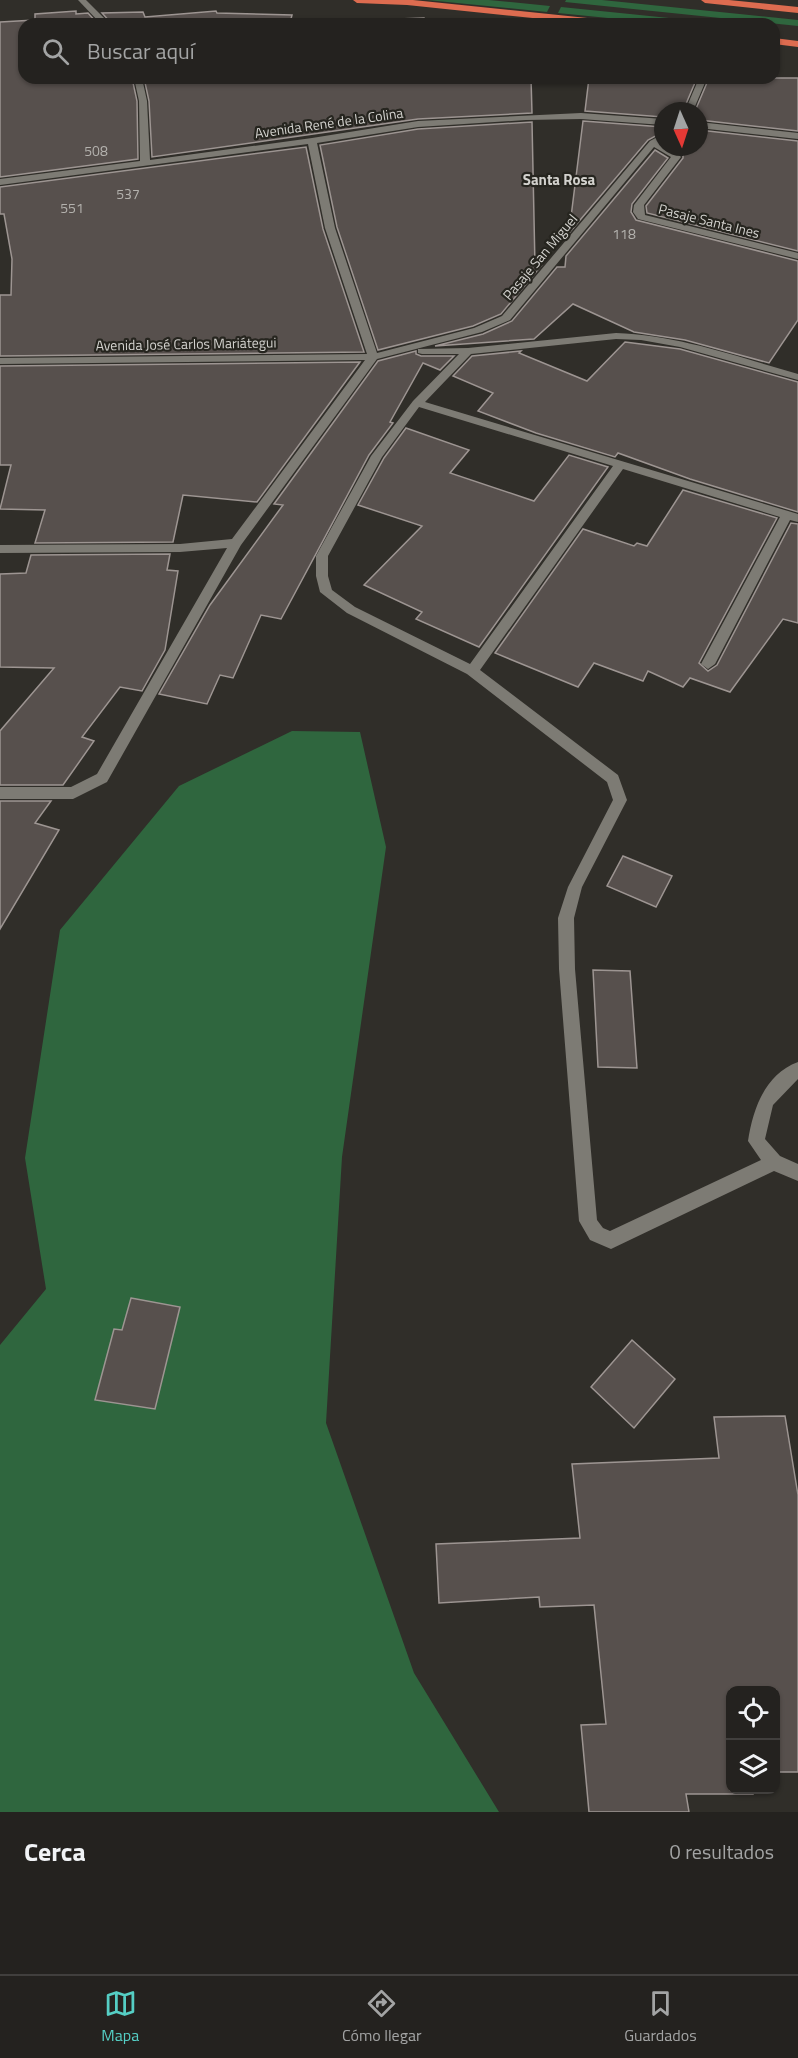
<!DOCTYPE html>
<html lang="es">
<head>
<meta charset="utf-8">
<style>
	body { margin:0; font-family:"Titillium Web",sans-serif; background:#302f2c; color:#f1f3f6 }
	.controls { position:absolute; right:18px; bottom:18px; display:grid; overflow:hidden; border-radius:12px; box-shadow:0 2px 4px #0004 }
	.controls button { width:54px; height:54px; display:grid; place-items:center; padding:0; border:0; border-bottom:2px solid #413f3d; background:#24221f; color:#f1f3f6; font:30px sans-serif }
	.compass { position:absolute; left:654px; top:102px; width:54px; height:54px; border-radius:50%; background:#24221f; box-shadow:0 2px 4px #0004; rotate:177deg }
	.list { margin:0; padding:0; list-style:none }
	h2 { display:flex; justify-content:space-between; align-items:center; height:78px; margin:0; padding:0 24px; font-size:26px }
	h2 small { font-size:20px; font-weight:400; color:#a3a4a4 }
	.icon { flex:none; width:33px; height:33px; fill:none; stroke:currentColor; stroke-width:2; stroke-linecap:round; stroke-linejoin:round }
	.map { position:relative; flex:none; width:798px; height:1812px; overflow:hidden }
	.search { position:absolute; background:#24221f; box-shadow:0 2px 4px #0004; left:18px; right:18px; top:18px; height:66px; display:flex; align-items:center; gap:15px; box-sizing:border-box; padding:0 21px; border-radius:18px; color:#a3a4a4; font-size:22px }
	.sheet { height:162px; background:#24221f }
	nav { display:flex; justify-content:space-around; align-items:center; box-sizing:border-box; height:84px; border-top:2px solid #413f3d; background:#24221f; font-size:16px; color:#a3a4a4 }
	nav a { display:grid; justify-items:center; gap:3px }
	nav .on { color:#55cec4 }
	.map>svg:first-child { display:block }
	.green { fill:#2f663e }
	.building { fill:#57504d; stroke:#9d9592; stroke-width:1.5 }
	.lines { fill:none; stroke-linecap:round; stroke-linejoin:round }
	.minor { fill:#7d7b74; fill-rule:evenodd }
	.trunk { fill:#dd6c50; fill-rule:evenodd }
	.labels { text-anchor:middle; stroke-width:4.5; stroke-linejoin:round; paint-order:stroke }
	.far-street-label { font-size:14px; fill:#d3d2ce; stroke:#26251f }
	.number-label { font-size:14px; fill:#b4b2ae }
	.far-neighbourhood-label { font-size:15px; font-weight:bold; fill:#d3d2ce; stroke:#26251f }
</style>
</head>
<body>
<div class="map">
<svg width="798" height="1812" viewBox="0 0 798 1812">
	<rect width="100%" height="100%" fill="#302e29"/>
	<g class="green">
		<polygon points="427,0 489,0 550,6 547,12"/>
		<polygon points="566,0 602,0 798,20 798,26 565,2"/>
		<polygon points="561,7 728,24 668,24 558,13"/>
		<polygon points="292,731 360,732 386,847 342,1157 326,1423 414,1673 499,1812 0,1812 0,1345 46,1289 25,1158 60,930 179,786"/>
	</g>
	<g class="building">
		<polygon points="76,11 76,14 88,13 98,24 24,24 24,78 132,78 137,101 138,159 0,177 0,22 35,20 35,14"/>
		<polygon points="216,11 217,13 292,15 290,23 424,18 425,24 112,24 102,13 143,12 145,17"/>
		<polygon points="144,78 531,78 532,113 418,119 152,157 149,101"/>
		<polygon points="589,78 697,78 683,111 663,111 663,117 585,111"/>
		<polygon points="709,78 798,78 798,131 699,120 699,111 695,111"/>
		<polygon points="583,121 663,127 663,132 648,140 569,233"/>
		<polygon points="532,122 535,266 541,266 501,314 473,326 378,350 337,227 320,145 418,129"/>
		<polygon points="699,130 798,141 798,251 647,213 646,206 683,158 683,155 672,147 699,147"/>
		<polygon points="306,147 323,229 364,352 0,356 0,295 11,295 12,259 4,214 0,214 0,187"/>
		<polygon points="655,150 668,158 632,204 631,212 636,220 798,261 798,320 769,363 685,340 634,332 573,304 534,339 435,346 483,334 512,321 557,267 565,267 566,256"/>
		<polygon points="625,342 680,349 798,382 798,512 690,479 618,453 615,457 536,433 478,411 493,393 453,376 472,356 521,351 519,353 587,381"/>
		<polygon points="416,351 416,354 421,356 454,356 440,370 423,363 390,422 393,423 369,455 281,619 261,615 233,678 220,675 207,704 159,694 210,605 283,505 274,504 378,361"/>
		<polygon points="360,362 257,502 183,495 173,542 35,543 45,510 0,509 11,465 0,465 0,366"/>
		<polygon points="406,428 469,450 450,473 534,501 569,455 608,467 479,647 416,619 422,612 364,585 422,526 358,505 384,458"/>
		<polygon points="683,490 777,518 699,663 708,671 717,665 791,523 798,524 798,623 783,619 730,692 690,678 683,687 648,671 643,681 594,663 578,687 495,653 583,529 634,546 637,543 647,546"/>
		<polygon points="170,554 167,570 178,571 165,650 142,691 120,687 82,737 94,741 63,785 0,785 0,731 54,668 0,667 0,574 26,573 31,555"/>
		<polygon points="0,801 51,801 35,823 59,830 0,929"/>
		<polygon points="623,856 672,876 656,907 607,886"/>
		<polygon points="593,970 630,971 637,1068 598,1067"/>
		<polygon points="131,1298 180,1307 155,1409 95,1400 114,1329 122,1330"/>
		<polygon points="632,1340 675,1379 634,1428 591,1387"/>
		<polygon points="785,1416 798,1495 798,1772 776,1772 776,1690 730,1690 730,1790 753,1790 753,1794 686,1794 689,1812 589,1812 581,1725 606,1724 594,1605 540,1607 539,1597 439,1603 436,1544 580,1538 572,1464 719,1458 714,1417"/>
	</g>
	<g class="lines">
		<g class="minor">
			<polygon points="78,0 86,0 110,24 101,24"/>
			<path d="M134 78H142L147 101 150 160 312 138 418 121 581 113 663 119V125L581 119 526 120 418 127 317 143 335 228 377 353 474 328 502 316 650 141 663 134V141L660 143C666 147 674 149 681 157L644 205 645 215 798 253V259L638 219 633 212 634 205 671 157 654 147 510 320 482 332 377 359 241 545 107 782 73 799H0V787H71L97 774 227 548 180 552 0 553V545L180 544 232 539 365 360 0 364V358L367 354 325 228 308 144 0 185V179L140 161 139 101Z"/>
			<polygon points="699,78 707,78 693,111 685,111"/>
			<polygon points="699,122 798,133 798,139 699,128"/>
			<path d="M616 333C678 335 738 357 798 374V380L680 347 641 340 616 339 471 354 425 402 798 514V522L790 520 715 664 708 669 701 664 780 517 623 469 480 670 618 775 627 800 582 887 574 918 575 969 597 1220 603 1228 610 1231 761 1160 748 1141C753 1109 765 1074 798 1062V1079L773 1105 765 1139 780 1156 798 1164V1181L774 1171 611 1249 590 1240 579 1221 559 969 558 918 568 887 613 800 607 782 467 674 347 613 320 592 316 576V556L371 456 413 401 459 354H422L418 353V349L468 348ZM419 407 613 466 470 664 355 607 332 590 328 576V556L382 457Z"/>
		</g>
		<g class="trunk">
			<polygon points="353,0 413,0 616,21 620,24 591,24 407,5 357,3"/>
			<polygon points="701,0 729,0 798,7 798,13 705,3"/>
			<polygon points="774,38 798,41 798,47 774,44"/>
		</g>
	</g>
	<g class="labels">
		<g class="far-street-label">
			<text transform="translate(329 123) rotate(-8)" y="5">Avenida René de la Colina</text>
			<text transform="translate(709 221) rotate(14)" y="5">Pasaje Santa Ines</text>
			<text transform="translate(540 257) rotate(-50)" y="5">Pasaje San Miguel</text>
			<text transform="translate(186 344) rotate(-1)" y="5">Avenida José Carlos Mariátegui</text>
		</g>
		<g class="number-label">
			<text x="96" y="156">508</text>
			<text x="128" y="199">537</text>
			<text x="72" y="213">551</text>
			<text x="624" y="239">118</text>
		</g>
		<g class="far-neighbourhood-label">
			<text x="559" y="185">Santa Rosa</text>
		</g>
	</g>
</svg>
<div class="controls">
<button><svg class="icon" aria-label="locate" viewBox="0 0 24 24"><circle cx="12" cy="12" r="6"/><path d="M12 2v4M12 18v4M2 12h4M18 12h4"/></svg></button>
<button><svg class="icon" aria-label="layers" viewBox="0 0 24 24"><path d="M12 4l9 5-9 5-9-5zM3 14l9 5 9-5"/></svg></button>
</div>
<svg class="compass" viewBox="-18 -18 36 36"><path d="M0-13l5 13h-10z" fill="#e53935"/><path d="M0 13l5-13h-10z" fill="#a3a4a4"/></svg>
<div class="search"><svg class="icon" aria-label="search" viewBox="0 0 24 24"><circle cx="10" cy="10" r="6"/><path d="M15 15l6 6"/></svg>Buscar aquí</div>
</div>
<section class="sheet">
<h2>Cerca<small>0 resultados</small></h2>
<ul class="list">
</ul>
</section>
<nav>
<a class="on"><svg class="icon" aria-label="map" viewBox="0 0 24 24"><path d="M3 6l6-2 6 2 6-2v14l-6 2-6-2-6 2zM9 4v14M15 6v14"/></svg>Mapa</a>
<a><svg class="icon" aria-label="directions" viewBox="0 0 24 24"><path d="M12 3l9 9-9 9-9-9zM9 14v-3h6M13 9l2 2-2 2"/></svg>Cómo llegar</a>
<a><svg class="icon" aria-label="saved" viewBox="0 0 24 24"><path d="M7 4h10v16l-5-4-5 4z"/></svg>Guardados</a>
</nav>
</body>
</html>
